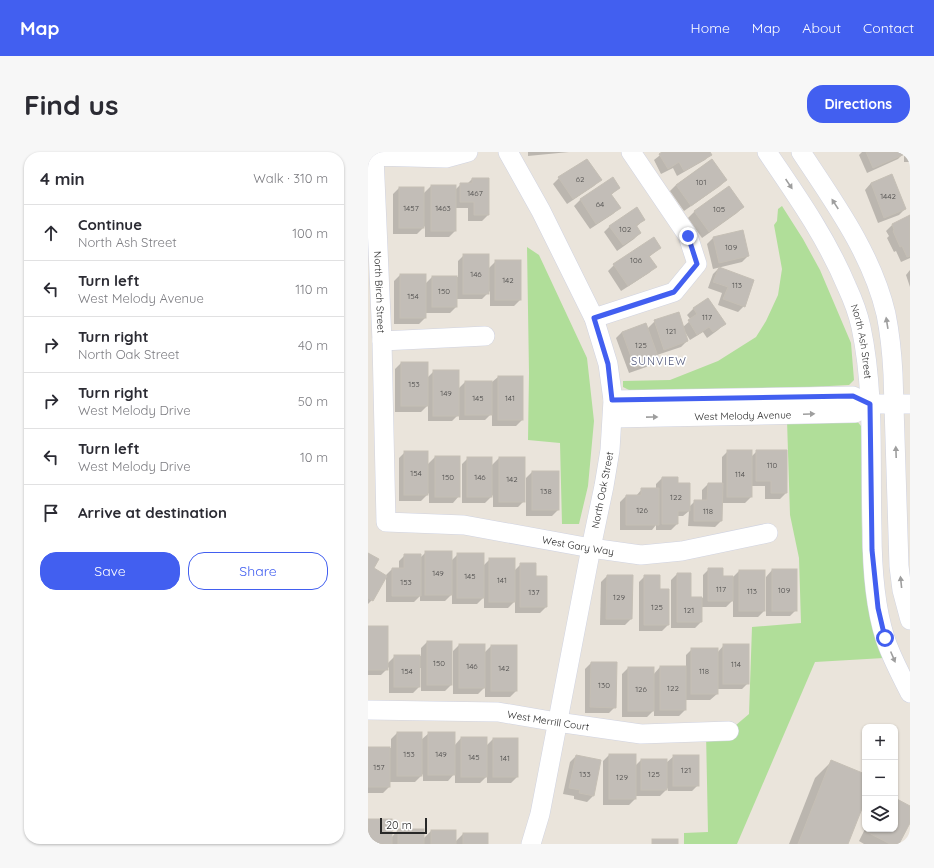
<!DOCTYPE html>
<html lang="en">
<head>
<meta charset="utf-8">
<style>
	body { margin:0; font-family:Quicksand,sans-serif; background:#f7f7f7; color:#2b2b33 }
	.controls { position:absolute; right:12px; bottom:12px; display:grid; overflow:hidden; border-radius:8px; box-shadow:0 1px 3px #0004 }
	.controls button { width:36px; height:36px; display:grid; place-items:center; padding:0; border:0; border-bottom:1px solid #e1e1e2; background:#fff; color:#2b2b33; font:20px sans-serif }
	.scale { position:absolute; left:12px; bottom:10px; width:47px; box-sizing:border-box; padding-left:4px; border:2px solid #282828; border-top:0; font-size:11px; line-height:14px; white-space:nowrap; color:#282828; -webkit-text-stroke:3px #fff; paint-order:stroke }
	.stop { position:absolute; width:12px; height:12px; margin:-9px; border:3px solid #425ff0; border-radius:50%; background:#fff }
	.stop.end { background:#425ff0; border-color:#fff; box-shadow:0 1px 4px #0008 }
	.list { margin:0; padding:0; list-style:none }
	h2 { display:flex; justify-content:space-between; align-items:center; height:52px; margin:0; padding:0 16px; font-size:17px }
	h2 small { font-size:13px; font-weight:400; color:#7c7c81 }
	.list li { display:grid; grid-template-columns:26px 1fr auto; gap:12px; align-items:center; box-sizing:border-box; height:56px; padding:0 16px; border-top:1px solid #e1e1e2 }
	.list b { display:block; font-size:15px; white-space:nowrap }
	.list p { margin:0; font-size:13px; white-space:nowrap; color:#7c7c81 }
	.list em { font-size:13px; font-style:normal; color:#7c7c81 }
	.actions { display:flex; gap:8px; padding:12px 16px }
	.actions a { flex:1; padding:9px 0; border:1px solid #425ff0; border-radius:16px; text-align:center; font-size:14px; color:#425ff0 }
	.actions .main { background:#425ff0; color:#fff }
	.icon { flex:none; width:22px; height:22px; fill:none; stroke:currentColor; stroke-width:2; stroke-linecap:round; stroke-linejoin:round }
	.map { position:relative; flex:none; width:542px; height:692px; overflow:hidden; border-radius:16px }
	header { display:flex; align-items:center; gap:24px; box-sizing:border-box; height:56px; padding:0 20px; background:#425ff0; color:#fff }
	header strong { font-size:19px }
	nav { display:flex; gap:22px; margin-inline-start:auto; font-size:14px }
	.intro { display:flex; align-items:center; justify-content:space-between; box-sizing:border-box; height:96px; padding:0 24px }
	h1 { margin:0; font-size:28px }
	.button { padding:10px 18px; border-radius:16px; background:#425ff0; color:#fff; font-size:14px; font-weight:700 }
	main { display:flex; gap:24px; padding:0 24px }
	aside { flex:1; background:#fff; border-radius:16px; box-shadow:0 1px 3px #0004 }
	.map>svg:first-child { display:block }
	.green { fill:#b0de99 }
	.shadow { fill:#0003 }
	.building { fill:#c2bdb7; stroke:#c5bfb5 }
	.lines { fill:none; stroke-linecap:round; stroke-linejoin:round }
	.minor-casing { stroke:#d0d3e1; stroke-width:20 }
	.minor { stroke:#fff; stroke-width:19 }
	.oneway { fill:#9e9e9e }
	.route { stroke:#425ff0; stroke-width:5 }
	.labels { text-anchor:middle; stroke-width:3.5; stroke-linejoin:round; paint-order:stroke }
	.number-label { font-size:8px; fill:#4e4d4c }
	.street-label { font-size:10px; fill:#282828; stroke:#fff }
	.neighbourhood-label { font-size:11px; letter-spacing:1px; fill:#4b5276; stroke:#fff }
</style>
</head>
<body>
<header>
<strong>Map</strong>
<nav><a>Home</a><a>Map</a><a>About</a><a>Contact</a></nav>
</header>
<div class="intro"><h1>Find us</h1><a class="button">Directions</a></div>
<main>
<aside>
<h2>4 min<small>Walk · 310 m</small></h2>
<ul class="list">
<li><svg class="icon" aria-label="ahead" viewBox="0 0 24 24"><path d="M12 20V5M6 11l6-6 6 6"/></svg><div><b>Continue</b><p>North Ash Street</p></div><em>100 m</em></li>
<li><svg class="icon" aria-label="left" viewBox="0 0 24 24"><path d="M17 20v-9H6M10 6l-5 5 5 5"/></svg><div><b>Turn left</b><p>West Melody Avenue</p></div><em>110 m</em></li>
<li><svg class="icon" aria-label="right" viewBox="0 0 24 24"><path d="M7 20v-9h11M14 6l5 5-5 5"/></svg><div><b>Turn right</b><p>North Oak Street</p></div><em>40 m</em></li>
<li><svg class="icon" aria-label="right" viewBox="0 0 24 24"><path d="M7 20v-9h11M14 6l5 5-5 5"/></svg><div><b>Turn right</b><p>West Melody Drive</p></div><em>50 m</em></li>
<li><svg class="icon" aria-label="left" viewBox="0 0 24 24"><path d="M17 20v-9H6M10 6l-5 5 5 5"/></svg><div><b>Turn left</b><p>West Melody Drive</p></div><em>10 m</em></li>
<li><svg class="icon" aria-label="arrive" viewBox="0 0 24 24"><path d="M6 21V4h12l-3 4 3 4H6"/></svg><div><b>Arrive at destination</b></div></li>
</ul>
<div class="actions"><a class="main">Save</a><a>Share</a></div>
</aside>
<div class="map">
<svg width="542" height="692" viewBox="0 0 542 692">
	<rect width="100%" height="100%" fill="#eae4db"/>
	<g class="green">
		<polygon points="414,54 435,87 452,118 483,191 486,228 481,233 442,235 263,239 255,235 255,229 302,228 350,209 388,185 398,169 410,143 414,117 406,73 409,69 410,57"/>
		<polygon points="159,95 171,103 219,206 226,269 220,334 211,372 194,372 192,291 160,288 161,221"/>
		<polygon points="419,268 488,268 493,274 494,392 499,439 516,506 447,510 369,692 316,692 316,681 340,680 338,580 361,579 381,562 384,475 433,471 431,406 422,363"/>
	</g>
	<g class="shadow">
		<polygon points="160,0 201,0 160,4"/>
		<polygon points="296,0 341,0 343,2 337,8 309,24 305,16 293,22 286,8"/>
		<polygon points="494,0 536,0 536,1 530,7 499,21 491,3"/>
		<rect x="536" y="0" width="6" height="10"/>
		<polygon points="343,8 358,28 352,34 316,59 302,39 308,33"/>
		<polygon points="524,24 537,57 531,63 510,71 497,38 503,31"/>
		<polygon points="191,26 232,28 226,34 199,52 185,32"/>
		<polygon points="104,27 120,63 114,69 100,69 100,56 87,56 87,79 81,85 57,85 57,74 49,82 25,82 25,42 31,36 55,42 63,34 87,34 87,38 93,32 99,32"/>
		<polygon points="245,27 251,36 243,43 251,56 245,62 222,77 206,54 212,48"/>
		<polygon points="361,35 375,55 369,61 334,86 320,66 326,60"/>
		<polygon points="542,64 542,106 533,110 528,99 526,100 519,86 521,84 518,79 524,73"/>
		<polygon points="276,68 268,75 272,81 266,87 249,99 236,80 242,74"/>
		<polygon points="286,86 292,96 281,105 287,115 281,121 253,139 240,119 246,113"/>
		<polygon points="345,86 380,104 374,110 345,117 339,92"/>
		<polygon points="96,103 120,117 128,109 152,148 146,154 122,154 122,139 114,147 88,147 88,155 82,161 57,161 57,166 51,172 26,172 26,129 32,123 57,132 64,125 90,125 90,109"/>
		<polygon points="351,116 376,154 370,160 350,153 354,141 340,136 345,122"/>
		<polygon points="542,118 542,135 538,123"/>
		<polygon points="340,147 356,172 350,178 339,186 335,180 322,188 317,180 319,189 313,195 289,203 290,207 284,213 261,221 248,186 254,180 279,177 287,169 315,175 323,168 319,163 325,157"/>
		<polygon points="33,211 59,226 66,219 90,237 97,230 124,230 130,225 154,225 154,268 148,274 124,274 124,261 117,268 91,268 91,262 84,269 60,269 60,253 53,260 27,260 27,217"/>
		<polygon points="360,299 383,305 389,299 418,341 412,347 397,347 397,334 383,334 383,345 377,351 353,351 353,369 347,375 320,374 321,359 315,364 309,364 309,372 303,378 288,378 288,373 284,378 252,378 252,350 258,344 268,344 274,337 288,337 288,332 294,326 309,332 321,355 327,349 334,349 334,338 340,332 354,332 354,305"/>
		<polygon points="37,300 59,313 67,305 91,344 85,351 61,351 61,341 53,349 31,349 31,306"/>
		<polygon points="100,306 123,314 131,306 156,349 150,355 125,355 125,343 117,351 94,351 94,312"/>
		<polygon points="164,320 190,358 184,364 158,364 158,326"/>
		<polygon points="58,400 83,409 90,402 115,414 122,407 146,419 153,412 167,425 178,455 172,461 147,461 147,449 140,456 116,456 116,445 109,452 84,452 84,442 77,449 52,449 52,444 46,450 18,450 18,423 24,417 31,417 31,409 37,403 52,406"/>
		<polygon points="0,402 4,417 4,448 0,452"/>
		<polygon points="341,417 354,425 365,425 371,419 396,459 390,465 365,465 365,448 358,455 333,455 333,470 327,476 303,476 303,428 309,422 322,446 335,446 335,423"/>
		<polygon points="404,418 428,458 422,464 398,464 398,425"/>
		<polygon points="239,424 264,424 263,467 257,473 232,473 233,430"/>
		<polygon points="277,424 291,438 300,473 294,479 271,479 271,430"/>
		<polygon points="0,475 19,512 27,504 53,504 53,496 59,490 83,533 77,539 53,539 53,516 51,516 51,535 45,541 21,541 21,515 13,523 0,523"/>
		<polygon points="91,493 116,501 123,494 148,494 148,539 142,545 117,545 117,535 110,542 85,542 85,499"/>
		<polygon points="356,493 380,531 374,537 349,537 349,542 342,548 317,548 317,558 311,564 286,564 286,558 279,565 254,565 254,522 260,516 285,523 292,515 318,515 318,503 324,497 349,501"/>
		<polygon points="223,511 247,555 241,561 217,561 217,517"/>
		<polygon points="29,581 53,588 61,581 86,594 93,586 118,594 125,587 149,625 143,631 119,631 119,624 112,631 87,631 87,621 80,629 55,629 55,622 47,630 21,630 21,635 15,641 0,641 0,596 23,596 23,587"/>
		<polygon points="241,603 267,614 273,608 298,611 306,604 330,633 324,639 300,639 300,636 292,644 267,644 267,647 261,653 235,653 235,609"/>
		<polygon points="208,604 225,644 219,650 206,647 206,644 195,642 202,610"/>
		<polygon points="463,610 497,623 497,646 479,692 421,692 447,626"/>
		<polygon points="527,647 542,655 542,669 530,692 496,692 491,689 497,677 527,677"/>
		<polygon points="0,668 23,686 30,678 55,687 63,679 87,679 87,690 95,682 119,692 0,692"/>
	</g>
	<g class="building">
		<polygon points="294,0 342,0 344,3 316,19 311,10 300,17 291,2"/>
		<polygon points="498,0 537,0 537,2 505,16"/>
		<polygon points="219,7 234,28 205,47 190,25"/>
		<polygon points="344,7 359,28 323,54 308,33"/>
		<polygon points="524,22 538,57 516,66 503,31"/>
		<polygon points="245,25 252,36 243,42 253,56 228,72 212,47"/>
		<polygon points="104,26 121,26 121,63 106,63 106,50 92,50 92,31 104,31"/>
		<rect x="63" y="33" width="25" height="46"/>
		<polygon points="361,34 376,55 341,80 326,59"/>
		<rect x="31" y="35" width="25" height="41"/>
		<polygon points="269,55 277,68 268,73 273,81 255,93 241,74"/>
		<polygon points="542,63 542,104 539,105 534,94 532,95 525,79 526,78 524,72"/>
		<polygon points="375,78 381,104 351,111 345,85"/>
		<polygon points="286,85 293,96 281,104 289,115 260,134 245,112"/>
		<rect x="95" y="102" width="26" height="40"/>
		<rect x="127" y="108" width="26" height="40"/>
		<polygon points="351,115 386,128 377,155 355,147 360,135 345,130"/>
		<rect x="32" y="122" width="26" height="44"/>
		<rect x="64" y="124" width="25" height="31"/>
		<polygon points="340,146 358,172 345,180 341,175 329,183 320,168 329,162 325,156"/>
		<polygon points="311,160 320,189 296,198 286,168"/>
		<polygon points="278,171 291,207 267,216 254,180"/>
		<rect x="33" y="210" width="27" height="44"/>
		<rect x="65" y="218" width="26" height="46"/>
		<rect x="130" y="224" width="25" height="44"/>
		<rect x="97" y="229" width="27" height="34"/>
		<rect x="359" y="298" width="25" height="47"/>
		<polygon points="388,298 419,298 419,341 403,341 403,329 388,329"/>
		<rect x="36" y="299" width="24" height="44"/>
		<rect x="67" y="304" width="25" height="41"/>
		<rect x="99" y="305" width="25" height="40"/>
		<rect x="131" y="305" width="26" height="45"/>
		<rect x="164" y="319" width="27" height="39"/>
		<polygon points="294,325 310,325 310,331 322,331 322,359 310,359 310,372 294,372"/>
		<polygon points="340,331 355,331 354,369 326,369 326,348 339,348"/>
		<polygon points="273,336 291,336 291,373 258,373 258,343 273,343"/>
		<rect x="57" y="399" width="27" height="44"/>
		<polygon points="0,401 11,407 6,416 19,424 5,449 0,446"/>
		<rect x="89" y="401" width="27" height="45"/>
		<polygon points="36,402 53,402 53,444 24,444 24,416 36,416"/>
		<rect x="121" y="406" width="26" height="44"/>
		<polygon points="152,411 168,411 168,424 179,424 179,455 152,455"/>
		<polygon points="340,416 355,416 355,424 365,424 365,449 340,449"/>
		<rect x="404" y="417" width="25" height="42"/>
		<rect x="371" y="418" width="26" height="41"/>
		<polygon points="309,421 323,421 323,445 334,445 334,470 309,470"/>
		<polygon points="239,423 265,423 264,467 238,467"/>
		<polygon points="276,423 292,423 292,437 301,437 301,473 276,473"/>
		<rect x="0" y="474" width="20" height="44"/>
		<rect x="59" y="489" width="25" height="44"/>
		<rect x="91" y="492" width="26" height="44"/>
		<rect x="355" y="492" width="26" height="40"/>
		<rect x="123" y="493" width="26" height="46"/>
		<rect x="323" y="496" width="27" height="46"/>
		<rect x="26" y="503" width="26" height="32"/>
		<polygon points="223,510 249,510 248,556 222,555"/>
		<rect x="292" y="514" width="26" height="44"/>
		<rect x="260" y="515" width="26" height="44"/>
		<rect x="29" y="580" width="25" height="44"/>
		<rect x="60" y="580" width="27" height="43"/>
		<rect x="93" y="585" width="26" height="40"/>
		<rect x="125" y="586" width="25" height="39"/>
		<rect x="0" y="595" width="22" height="40"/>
		<rect x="241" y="602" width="27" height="45"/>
		<polygon points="208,603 233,608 226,644 211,641 212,638 201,636"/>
		<rect x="305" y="603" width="26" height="31"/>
		<rect x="273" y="607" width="26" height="31"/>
		<polygon points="463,608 497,622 497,649 480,692 430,692"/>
		<polygon points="527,646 542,654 542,671 531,692 522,692 499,680 501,677 527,677"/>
		<rect x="0" y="667" width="24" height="25"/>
		<rect x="30" y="677" width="26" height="15"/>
		<rect x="63" y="678" width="25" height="14"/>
		<rect x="95" y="681" width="25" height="11"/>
		<rect x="284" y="687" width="26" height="5"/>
	</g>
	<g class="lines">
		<g class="minor-casing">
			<g id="minor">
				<path id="s1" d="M100 0 78 6 6 4 14 189 18 370 96 373 223 396 273 403 314 399 400 381"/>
				<polyline points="140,0 173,59 226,166 240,212 245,248 242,298 236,334 223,396 172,662 163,692"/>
				<path id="s2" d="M399 0C429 44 458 85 479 135 485 148 490 161 493 175 507 241 502 310 504 378 504 413 506 451 517 486 523 505 533 523 542 541"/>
				<path d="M433 0C466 50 504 102 518 162 522 182 524 202 525 222L531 414 534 438 542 468"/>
				<polyline points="226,166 306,140 329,112 320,84 263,0"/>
				<polyline points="14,189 117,184"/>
				<polyline points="245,248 485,244 502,252 542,252"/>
				<path id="s3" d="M245 266 487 261 502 252"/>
				<path id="s4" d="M0 558 130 560 189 570 273 582 361 579"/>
			</g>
		</g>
		<use href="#minor" class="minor"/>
	</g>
	<defs><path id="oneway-solid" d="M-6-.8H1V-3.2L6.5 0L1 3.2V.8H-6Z"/></defs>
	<g class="oneway">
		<use href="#oneway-solid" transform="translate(421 32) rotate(56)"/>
		<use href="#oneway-solid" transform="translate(467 52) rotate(-123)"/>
		<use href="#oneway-solid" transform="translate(519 171) rotate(-99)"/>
		<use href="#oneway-solid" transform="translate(441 262) rotate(-2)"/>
		<use href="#oneway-solid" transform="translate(284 265) rotate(-1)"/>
		<use href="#oneway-solid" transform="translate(528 300) rotate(-92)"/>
		<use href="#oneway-solid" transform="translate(533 430) rotate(-96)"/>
		<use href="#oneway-solid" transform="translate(525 505) rotate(67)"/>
	</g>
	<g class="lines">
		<polyline class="route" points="320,84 329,112 306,140 226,166 240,212 244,248 485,244 502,252 504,398 510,456 517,486"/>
	</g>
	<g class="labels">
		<g class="number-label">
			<text x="212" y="30">62</text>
			<text x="333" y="33">101</text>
			<text x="107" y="44">1467</text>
			<text x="520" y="47">1442</text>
			<text x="232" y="55">64</text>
			<text x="43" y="59">1457</text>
			<text x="75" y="59">1463</text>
			<text x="351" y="60">105</text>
			<text x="257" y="80">102</text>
			<text x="363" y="98">109</text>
			<text x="268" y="111">106</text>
			<text x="108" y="125">146</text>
			<text x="140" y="131">142</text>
			<text x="369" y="136">113</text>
			<text x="76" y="142">150</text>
			<text x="45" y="147">154</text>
			<text x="339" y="168">117</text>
			<text x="303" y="182">121</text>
			<text x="273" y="196">125</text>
			<text x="46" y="235">153</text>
			<text x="78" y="244">149</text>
			<text x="110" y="249">145</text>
			<text x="142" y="249">141</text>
			<text x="404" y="316">110</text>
			<text x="48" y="324">154</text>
			<text x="372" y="325">114</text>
			<text x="80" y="328">150</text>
			<text x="112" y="328">146</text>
			<text x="144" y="330">142</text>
			<text x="178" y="342">138</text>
			<text x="308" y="348">122</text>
			<text x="274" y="361">126</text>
			<text x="340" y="362">118</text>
			<text x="70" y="424">149</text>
			<text x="102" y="427">145</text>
			<text x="134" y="431">141</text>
			<text x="38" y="433">153</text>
			<text x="353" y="440">117</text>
			<text x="416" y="441">109</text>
			<text x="384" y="442">113</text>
			<text x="166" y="443">137</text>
			<text x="251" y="448">129</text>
			<text x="289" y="458">125</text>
			<text x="321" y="461">121</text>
			<text x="71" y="514">150</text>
			<text x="368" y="515">114</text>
			<text x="104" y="517">146</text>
			<text x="136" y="519">142</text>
			<text x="39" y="522">154</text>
			<text x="336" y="522">118</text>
			<text x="236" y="536">130</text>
			<text x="305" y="539">122</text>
			<text x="273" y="540">126</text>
			<text x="41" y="605">153</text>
			<text x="73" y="605">149</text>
			<text x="106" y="608">145</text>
			<text x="137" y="609">141</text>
			<text x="11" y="618">157</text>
			<text x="318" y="621">121</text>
			<text x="217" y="625">133</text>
			<text x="286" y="625">125</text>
			<text x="254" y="628">129</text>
		</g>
		<g class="street-label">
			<text dy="4" stroke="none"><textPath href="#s1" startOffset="231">North Birch Street</textPath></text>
			<text dy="4" stroke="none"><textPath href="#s2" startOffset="214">North Ash Street</textPath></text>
			<text dy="4" stroke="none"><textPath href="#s3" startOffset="130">West Melody Avenue</textPath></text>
			<text transform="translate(234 338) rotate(-79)" y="4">North Oak Street</text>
			<text dy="4" stroke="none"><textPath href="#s1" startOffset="655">West Gary Way</textPath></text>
			<text dy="4" stroke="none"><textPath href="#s4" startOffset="181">West Merrill Court</textPath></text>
		</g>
		<g class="neighbourhood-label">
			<text x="291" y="213">SUNVIEW</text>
		</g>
	</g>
</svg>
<div class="controls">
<button>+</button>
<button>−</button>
<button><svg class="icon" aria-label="layers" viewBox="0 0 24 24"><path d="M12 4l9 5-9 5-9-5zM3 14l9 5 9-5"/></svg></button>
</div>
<div class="scale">20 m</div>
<div class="stop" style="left:517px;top:486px"></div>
<div class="stop end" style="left:320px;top:84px"></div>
</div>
</main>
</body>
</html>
